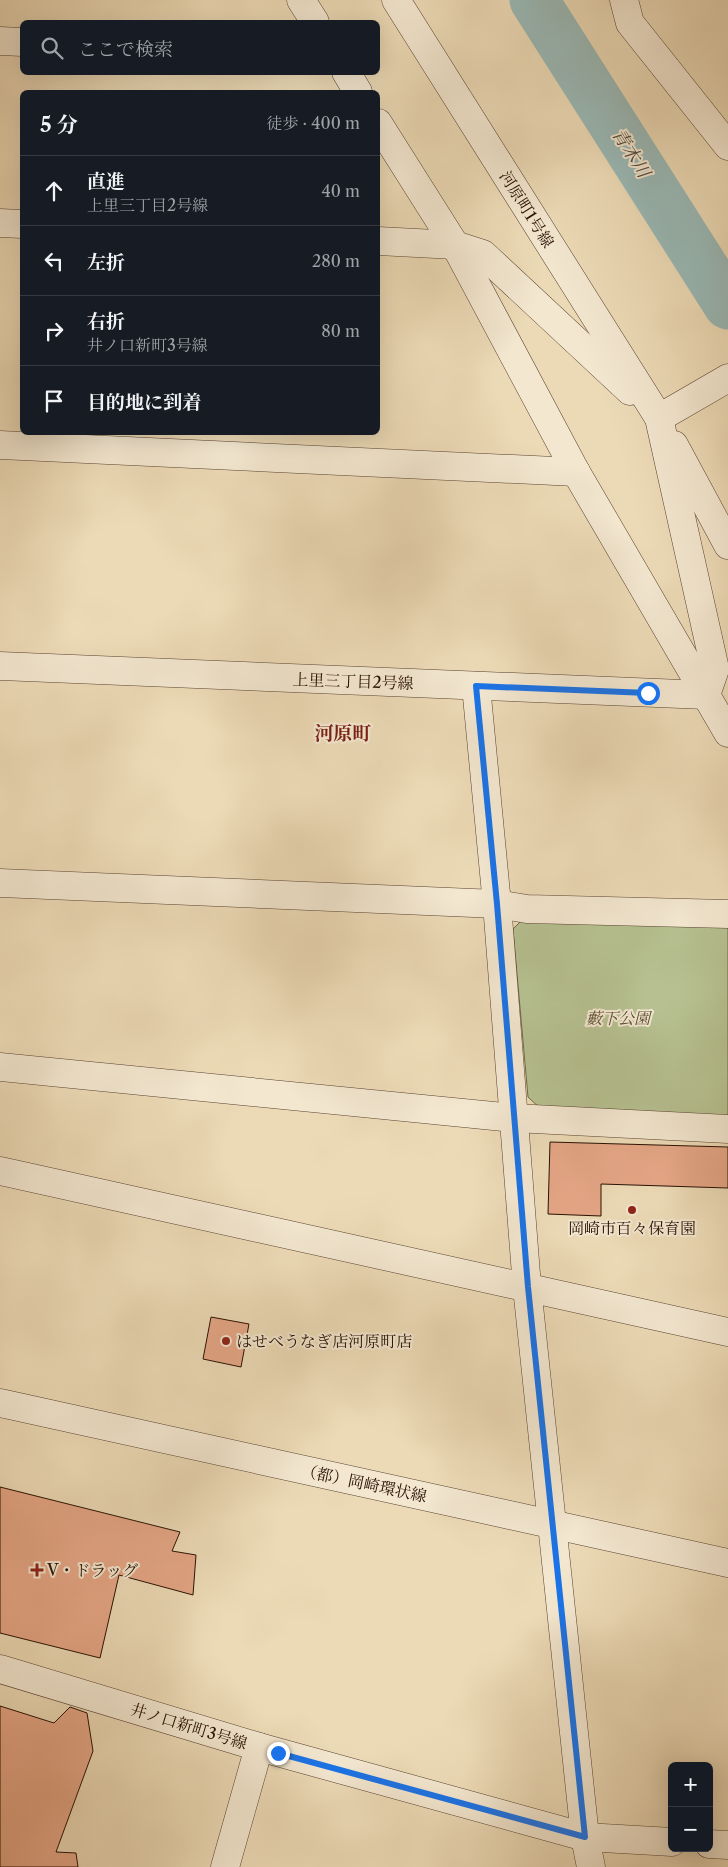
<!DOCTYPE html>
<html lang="ja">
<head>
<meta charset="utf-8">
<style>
	body { margin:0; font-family:"Libre Caslon Text","Noto Serif JP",serif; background:#242831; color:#f1f3f6 }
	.controls { position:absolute; right:15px; bottom:15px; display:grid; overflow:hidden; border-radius:8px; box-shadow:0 5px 20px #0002 }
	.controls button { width:45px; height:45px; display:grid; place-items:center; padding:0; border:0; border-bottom:1px solid #363941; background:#171b24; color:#f1f3f6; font:25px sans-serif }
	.stop { position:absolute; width:15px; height:15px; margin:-11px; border:4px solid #1a73e8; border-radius:50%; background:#fff }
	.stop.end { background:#1a73e8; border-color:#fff; box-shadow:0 1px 5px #0008 }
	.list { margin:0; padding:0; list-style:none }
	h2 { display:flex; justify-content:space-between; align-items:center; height:65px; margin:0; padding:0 20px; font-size:21px }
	h2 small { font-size:16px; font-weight:400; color:#9ea1a6 }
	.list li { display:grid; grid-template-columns:32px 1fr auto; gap:15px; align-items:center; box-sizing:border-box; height:70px; padding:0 20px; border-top:1px solid #363941 }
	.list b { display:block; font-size:19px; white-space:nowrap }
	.list p { margin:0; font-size:16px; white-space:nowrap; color:#9ea1a6 }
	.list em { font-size:16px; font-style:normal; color:#9ea1a6 }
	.icon { flex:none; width:28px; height:28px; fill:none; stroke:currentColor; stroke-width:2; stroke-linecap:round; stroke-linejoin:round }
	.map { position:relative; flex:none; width:728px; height:1867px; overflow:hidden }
	.search { position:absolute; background:#171b24; box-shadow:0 5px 20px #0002; left:20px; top:20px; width:360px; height:55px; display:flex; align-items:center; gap:12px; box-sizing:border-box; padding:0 18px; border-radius:8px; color:#9ea1a6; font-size:19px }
	.panel { position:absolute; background:#171b24; box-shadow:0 5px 20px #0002; left:20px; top:90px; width:360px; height:345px; border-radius:8px }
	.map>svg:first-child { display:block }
	.green { fill:#b6c090; stroke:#6f684a }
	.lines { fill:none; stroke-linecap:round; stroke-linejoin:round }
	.river { stroke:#9ab9b6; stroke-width:49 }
	.building { fill:#e5a686; stroke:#281003 }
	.minor-casing { stroke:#594230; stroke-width:29 }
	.minor { stroke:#f3e7d0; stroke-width:28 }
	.route { stroke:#1a73e8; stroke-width:6 }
	.poi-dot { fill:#8f2418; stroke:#f3e7d0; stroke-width:2 }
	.labels { text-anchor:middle; stroke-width:4; stroke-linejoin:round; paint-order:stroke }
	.street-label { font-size:16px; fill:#281003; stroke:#f3e7d0 }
	.park-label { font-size:16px; font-style:italic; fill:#5a4e34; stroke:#f3e7d0 }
	.poi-label { font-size:16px; fill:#281003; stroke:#f3e7d0; text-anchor:start }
	.water-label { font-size:18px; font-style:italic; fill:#504b42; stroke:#f3e7d0 }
	.quarter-label { font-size:19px; font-weight:bold; fill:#7a1f14; stroke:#f3e7d0 }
</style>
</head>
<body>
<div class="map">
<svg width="728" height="1867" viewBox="0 0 728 1867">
	<rect width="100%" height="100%" fill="#ecdab6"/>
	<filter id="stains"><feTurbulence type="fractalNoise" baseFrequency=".004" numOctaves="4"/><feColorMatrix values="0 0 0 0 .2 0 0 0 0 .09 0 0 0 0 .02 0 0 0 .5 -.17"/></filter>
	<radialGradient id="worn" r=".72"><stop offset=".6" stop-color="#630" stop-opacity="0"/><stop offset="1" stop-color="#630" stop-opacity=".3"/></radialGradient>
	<polygon class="green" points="523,919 728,927 728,1118 542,1110 528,1097 513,929"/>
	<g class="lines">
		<polyline class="river" points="534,0 728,305"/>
	</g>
	<g class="building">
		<polygon points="550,1142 728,1147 728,1188 601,1184 601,1216 548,1214"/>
		<polygon points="211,1317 249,1324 241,1367 203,1359"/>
		<polygon points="0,1487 180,1532 172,1551 196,1555 193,1595 119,1575 100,1658 0,1633"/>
		<polygon points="0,1706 54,1723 70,1707 87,1713 93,1751 56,1852 76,1853 78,1867 0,1867"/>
	</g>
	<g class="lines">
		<g class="minor-casing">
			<g id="minor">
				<polyline points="301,0 315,22"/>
				<polyline points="396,0 659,418 715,669 706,695"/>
				<polyline points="624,0 630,23 728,146"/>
				<polyline points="0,41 22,42"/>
				<polyline points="346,72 358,92"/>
				<polyline points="378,123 455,245 576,472 728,733"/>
				<polyline points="0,223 22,224"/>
				<polyline points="378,241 455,245 483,254 630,391"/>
				<polyline points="659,418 728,378"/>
				<polyline points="0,445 576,472"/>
				<polyline points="674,445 728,545"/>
				<polyline points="0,666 706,695"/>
				<polyline points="476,686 497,904 527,1287 585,1837 591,1867"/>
				<polyline points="0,883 497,904 527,909 728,914"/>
				<polyline points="0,1067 514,1118 728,1129"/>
				<polyline points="0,1171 728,1332"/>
				<polyline points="0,1403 728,1563"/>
				<polyline points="0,1669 259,1747 585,1837 672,1842"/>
				<polyline points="709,1844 728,1845"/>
				<polyline points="225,1867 259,1747"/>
			</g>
		</g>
		<use href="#minor" class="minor"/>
	</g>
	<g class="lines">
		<polyline class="route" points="278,1753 585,1837 528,1287 497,904 476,686 648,693"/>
	</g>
	<g class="poi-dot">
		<circle cx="632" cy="1210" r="5"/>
		<circle cx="226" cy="1341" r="5"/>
		<path d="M34.5 1562.5h5v5h5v5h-5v5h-5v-5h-5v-5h5z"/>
	</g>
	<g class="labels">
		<g class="street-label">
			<text transform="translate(527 209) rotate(58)" y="6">河原町1号線</text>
			<text transform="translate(353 681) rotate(2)" y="6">上里三丁目2号線</text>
			<text transform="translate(364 1483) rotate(12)" y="6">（都）岡崎環状線</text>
			<text transform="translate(189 1726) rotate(17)" y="6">井ノ口新町3号線</text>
		</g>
		<g class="park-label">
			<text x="618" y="1024">藪下公園</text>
		</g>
		<g class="poi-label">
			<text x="632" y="1234" text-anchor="middle">岡崎市百々保育園</text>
			<text x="236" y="1347">はせべうなぎ店河原町店</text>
			<text x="47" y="1576">V・ドラッグ</text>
		</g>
		<g class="water-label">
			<text transform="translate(631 153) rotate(58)" y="6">青木川</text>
		</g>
		<g class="quarter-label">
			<text x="343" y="740">河原町</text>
		</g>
	</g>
	<rect width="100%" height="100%" filter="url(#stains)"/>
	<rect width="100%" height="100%" fill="url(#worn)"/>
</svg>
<div class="controls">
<button>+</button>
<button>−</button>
</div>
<div class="stop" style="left:648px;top:693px"></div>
<div class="stop end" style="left:278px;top:1753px"></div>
<div class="search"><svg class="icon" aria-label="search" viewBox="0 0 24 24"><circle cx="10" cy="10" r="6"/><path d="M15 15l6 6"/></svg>ここで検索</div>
<section class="panel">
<h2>5 分<small>徒歩 · 400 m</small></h2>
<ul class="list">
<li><svg class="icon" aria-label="ahead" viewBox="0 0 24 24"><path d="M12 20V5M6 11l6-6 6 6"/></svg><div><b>直進</b><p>上里三丁目2号線</p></div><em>40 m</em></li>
<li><svg class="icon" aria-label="left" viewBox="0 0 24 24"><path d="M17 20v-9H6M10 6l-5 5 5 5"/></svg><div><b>左折</b></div><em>280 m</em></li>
<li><svg class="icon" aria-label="right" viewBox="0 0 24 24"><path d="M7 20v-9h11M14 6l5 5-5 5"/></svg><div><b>右折</b><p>井ノ口新町3号線</p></div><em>80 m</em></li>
<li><svg class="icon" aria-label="arrive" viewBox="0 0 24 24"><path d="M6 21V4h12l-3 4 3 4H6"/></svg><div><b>目的地に到着</b></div></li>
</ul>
</section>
</div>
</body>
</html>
